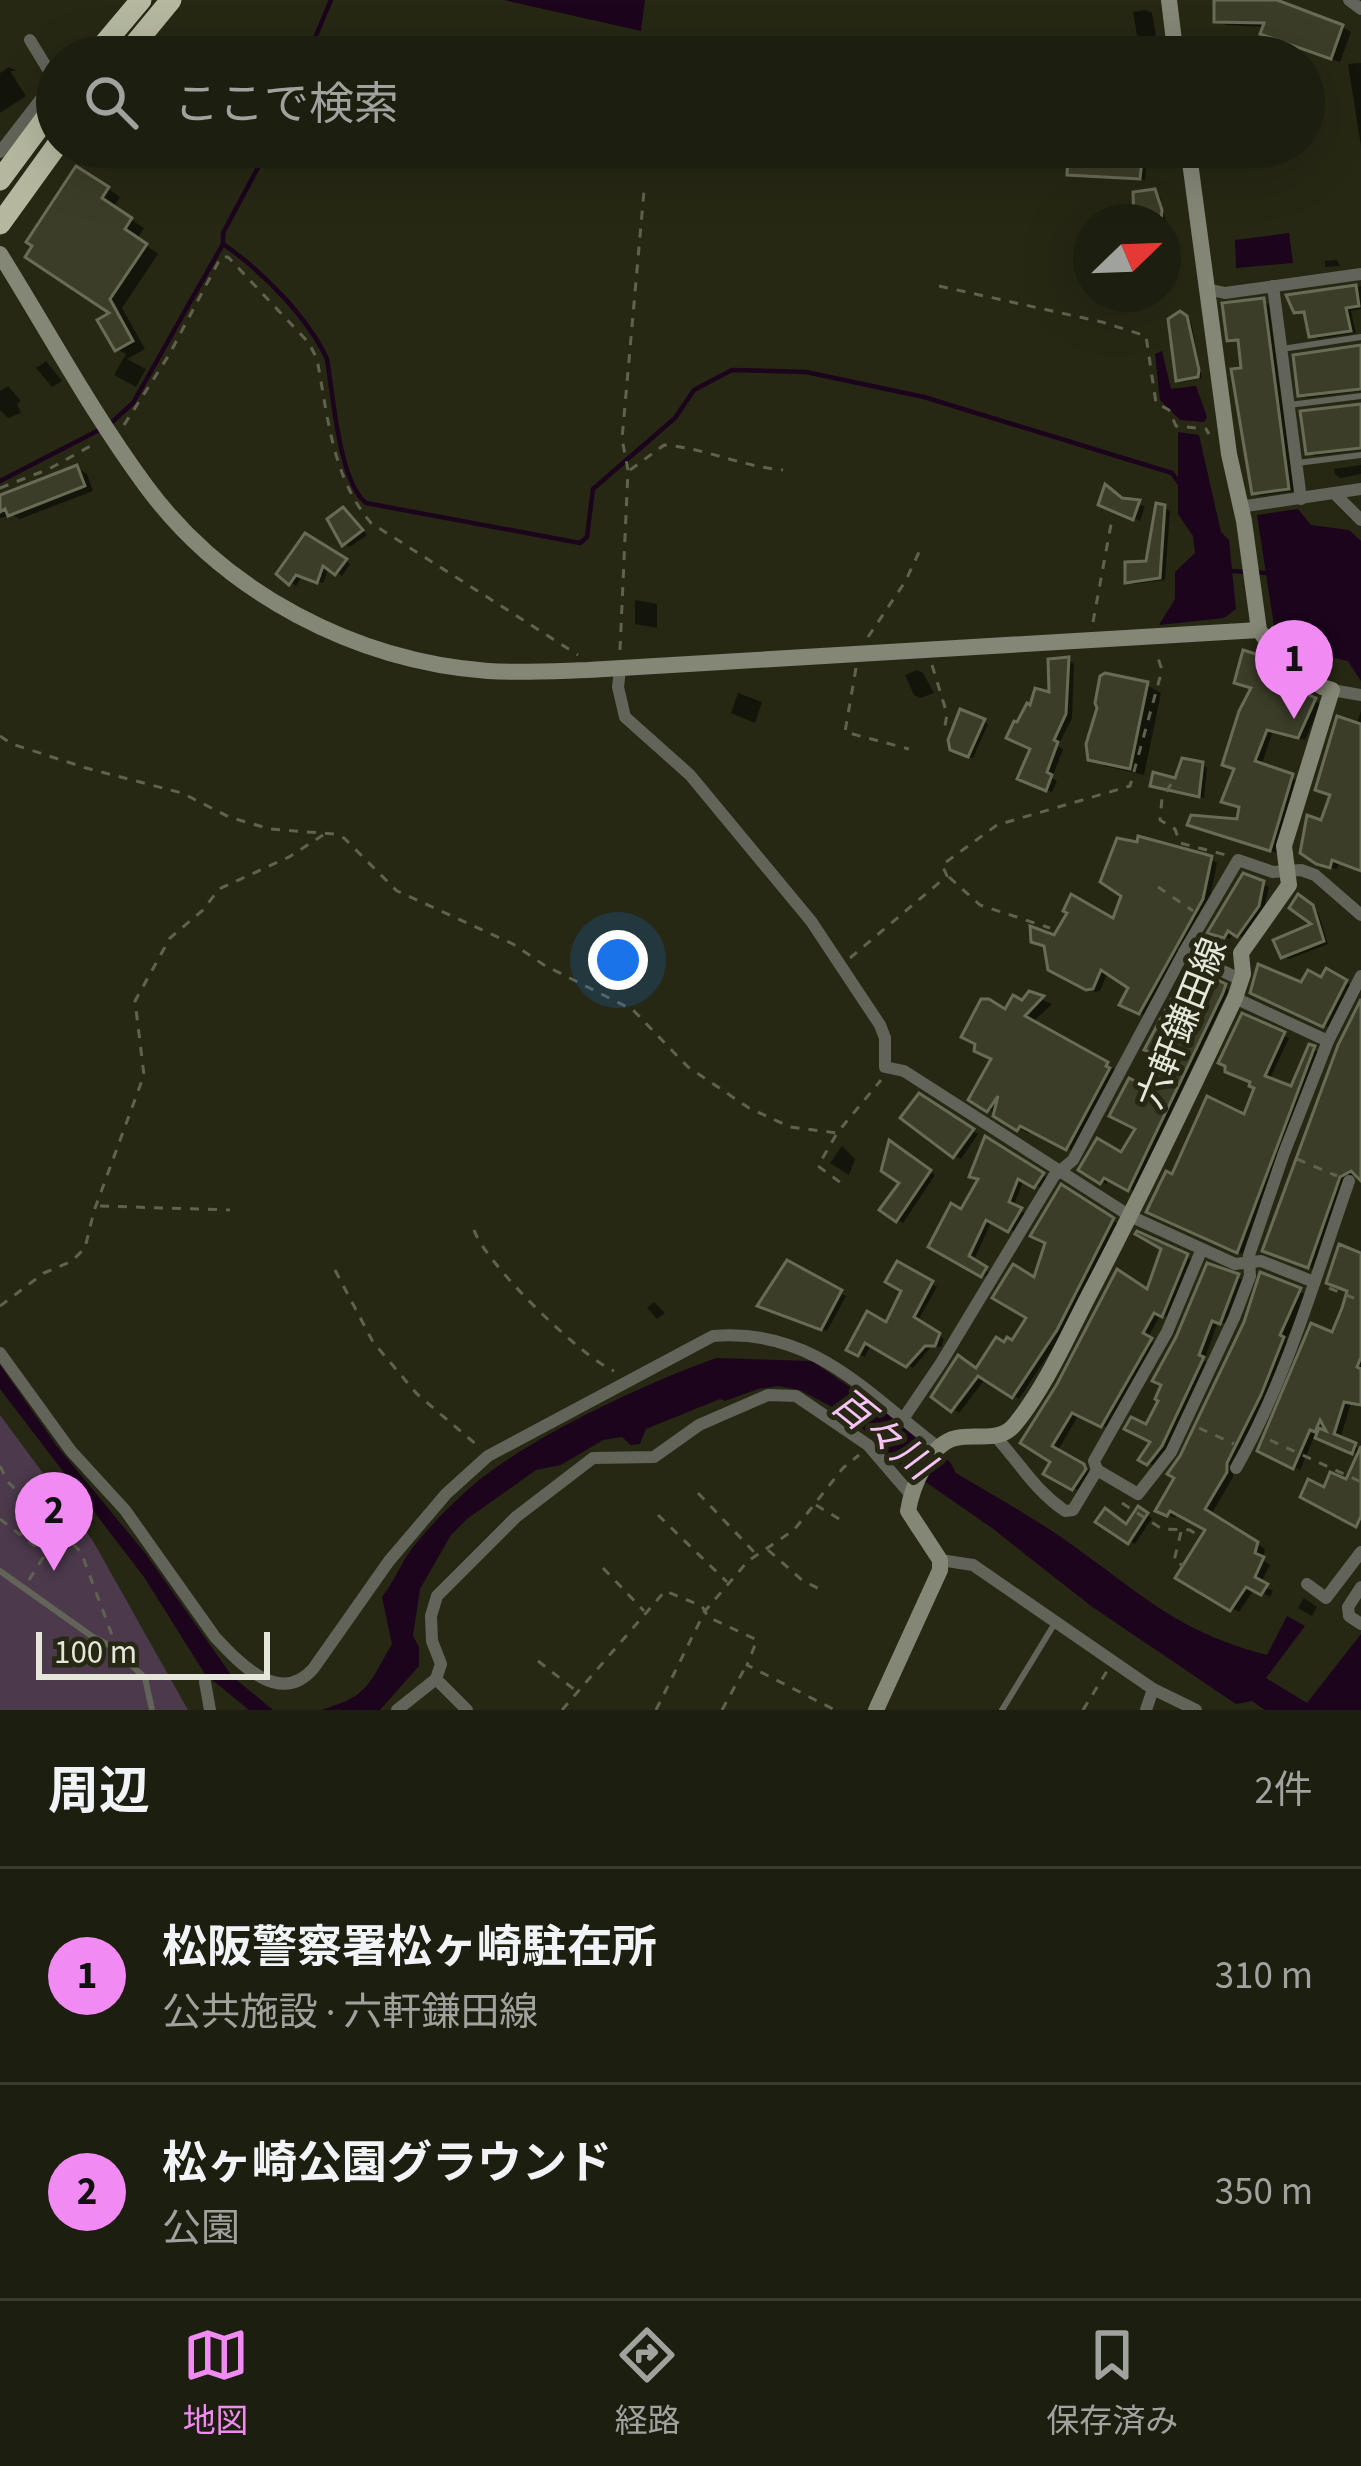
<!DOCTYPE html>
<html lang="ja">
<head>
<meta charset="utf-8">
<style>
	body { margin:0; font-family:"Source Sans 3","Noto Sans JP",sans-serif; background:#292b1d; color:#f1f3f6 }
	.compass { position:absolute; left:1073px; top:204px; width:108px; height:108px; border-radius:50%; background:#1c1e0f; box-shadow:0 12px 48px #0002; rotate:67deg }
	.scale { position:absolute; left:36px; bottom:30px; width:234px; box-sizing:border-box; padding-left:12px; border:6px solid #e5e7da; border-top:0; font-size:33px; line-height:42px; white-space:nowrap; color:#e5e7da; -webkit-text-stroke:9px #262814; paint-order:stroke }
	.you { position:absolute; left:618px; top:960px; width:42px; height:42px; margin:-30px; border:9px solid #fff; border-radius:50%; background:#1a73e8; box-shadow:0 0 0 18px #1a73e833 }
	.badge { display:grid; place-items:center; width:78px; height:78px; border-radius:50%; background:#f28af3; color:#111; font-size:39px; font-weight:700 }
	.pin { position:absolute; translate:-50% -99px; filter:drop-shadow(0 3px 6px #0008) }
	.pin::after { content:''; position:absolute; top:63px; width:42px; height:36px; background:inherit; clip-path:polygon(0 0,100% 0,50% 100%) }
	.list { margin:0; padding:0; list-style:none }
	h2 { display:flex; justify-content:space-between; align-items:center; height:156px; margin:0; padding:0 48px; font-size:51px }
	h2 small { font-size:39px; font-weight:400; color:#a0a29e }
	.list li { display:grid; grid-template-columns:78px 1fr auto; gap:36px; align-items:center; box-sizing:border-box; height:216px; padding:0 48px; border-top:3px solid #3a3c2f }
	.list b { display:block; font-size:45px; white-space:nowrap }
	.list p { margin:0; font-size:39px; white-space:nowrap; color:#a0a29e }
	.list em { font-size:39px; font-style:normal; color:#a0a29e }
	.icon { flex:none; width:66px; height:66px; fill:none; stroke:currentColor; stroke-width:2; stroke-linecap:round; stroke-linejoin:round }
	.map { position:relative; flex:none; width:1361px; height:1710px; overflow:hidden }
	.search { position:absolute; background:#1c1e0f; box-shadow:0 12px 48px #0002; left:36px; right:36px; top:36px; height:132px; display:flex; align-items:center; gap:30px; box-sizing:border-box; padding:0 42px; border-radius:66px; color:#a0a29e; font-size:45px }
	.sheet { height:588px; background:#1c1e0f }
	nav { display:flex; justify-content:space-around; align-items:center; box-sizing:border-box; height:168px; border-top:3px solid #3a3c2f; background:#1c1e0f; font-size:33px; color:#a0a29e }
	nav a { display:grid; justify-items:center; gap:6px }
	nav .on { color:#f28af3 }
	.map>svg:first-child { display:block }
	.green { fill:#4c3a4c }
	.water { fill:#1b041c }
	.shadow { fill:#0007 }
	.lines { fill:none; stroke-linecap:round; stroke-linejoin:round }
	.stream { stroke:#1b041c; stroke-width:4.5 }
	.building { fill:#3b3d28; stroke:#696c55; stroke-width:3 }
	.path { stroke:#606250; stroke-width:3; stroke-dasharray:9 9; stroke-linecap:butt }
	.lane { stroke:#626359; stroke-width:6 }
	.street { stroke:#626359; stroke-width:12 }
	.secondary { stroke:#848676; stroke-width:16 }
	.highway { stroke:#b5b89f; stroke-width:21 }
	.labels { text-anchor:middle; stroke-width:10; stroke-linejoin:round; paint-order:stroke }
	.street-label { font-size:36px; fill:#e5e7da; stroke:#262814 }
	.water-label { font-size:39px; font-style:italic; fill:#f8c4f7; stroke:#262814 }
</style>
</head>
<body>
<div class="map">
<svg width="1361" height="1710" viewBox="0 0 1361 1710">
	<rect width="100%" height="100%" fill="#262814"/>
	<polygon class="green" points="0,1415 93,1541 188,1710 0,1710"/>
	<g class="water">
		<polygon points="504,0 645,0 641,31"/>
		<polygon points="1289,233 1293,263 1236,268 1235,240"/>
		<polygon points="1162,351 1171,389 1196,386 1207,417 1204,422 1180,420 1160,400 1155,354"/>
		<polygon points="1178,432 1199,435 1221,532 1229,540 1236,609 1224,618 1159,625 1175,599 1175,572 1195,553 1193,536 1178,514"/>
		<polygon points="1298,509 1311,525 1349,530 1361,541 1361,681 1348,661 1301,650 1275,632 1257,515"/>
		<path d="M716 1358 812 1361 886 1412 950 1462 956 1473C996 1497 1038 1520 1075 1547 1145 1597 1179 1632 1267 1655L1287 1616 1305 1626 1266 1678 1307 1703 1361 1634V1710H1265L1252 1701 1236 1704 1091 1606 992 1528 891 1458 870 1434 836 1409 800 1390 778 1386 758 1389 725 1401 720 1399 646 1429 640 1444 631 1445 622 1437 603 1440 561 1465 536 1470 467 1519 451 1535 420 1589 413 1636 419 1647V1666L380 1710H321C369 1696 368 1685 392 1644L382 1597C394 1582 400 1565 411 1550 425 1531 445 1511 462 1495 519 1441 642 1385 716 1358Z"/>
		<polygon points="0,1365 56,1445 145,1553 232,1676 273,1710 249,1710 205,1674 144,1577 0,1389"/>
	</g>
	<g class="shadow">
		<polygon points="1217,0 1258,0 1342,27 1351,32 1340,62 1273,38 1266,27 1226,25 1217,20"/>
		<polygon points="1145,10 1152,13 1156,36 1143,39 1137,35 1133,12"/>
		<polygon points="1361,63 1361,146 1348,64"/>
		<polygon points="9,67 17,71 10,71 26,96 0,113 0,73"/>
		<polygon points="1142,155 1147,158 1145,180 1070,173"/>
		<polygon points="91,177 120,197 113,208 144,228 137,239 158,254 122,308 145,349 127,359 146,369 136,387 114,375 126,354 117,349 115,314 29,256"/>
		<polygon points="1154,193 1160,196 1166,224 1137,222"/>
		<polygon points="1337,260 1340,266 1325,267 1325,261"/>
		<polygon points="1361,286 1361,309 1351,311 1356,333 1318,339 1311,335 1308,315 1297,311 1290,297"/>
		<polygon points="1263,301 1269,305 1294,491 1260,496 1254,493 1241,342 1230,340"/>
		<polygon points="1186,319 1191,322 1202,378 1184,382 1179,379"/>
		<polygon points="1361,348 1361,391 1307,398 1301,394"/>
		<polygon points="46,361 62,381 52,387 36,368"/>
		<polygon points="8,386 21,401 17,404 21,413 8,418 0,410 0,391"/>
		<polygon points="1361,407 1361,450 1314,456 1309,452"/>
		<polygon points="1361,465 1361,474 1340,478 1335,474 1334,469"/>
		<polygon points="77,468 87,474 93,491 20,519 13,515 0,518 0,500"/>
		<polygon points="1124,502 1145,506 1140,521 1107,507"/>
		<polygon points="1164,508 1170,511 1165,580 1134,584 1128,581 1149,564"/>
		<polygon points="349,515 367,535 350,547 344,544"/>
		<polygon points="306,537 350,564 342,576 329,567 323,583 302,576 296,586 280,573"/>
		<polygon points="635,600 657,604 657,628 635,624"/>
		<polygon points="1258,658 1264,661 1263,666 1297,686 1295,693 1321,704 1305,740 1273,731 1261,766 1298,781 1277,853 1197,828 1239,822 1238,769 1255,688 1243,685"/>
		<polygon points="1068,660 1074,664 1072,718 1058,746 1063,749 1052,778 1057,781 1052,792 1027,782 1034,749 1032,709 1053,696"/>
		<polygon points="917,670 923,673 934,693 920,698 914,695 905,675"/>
		<polygon points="1147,685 1161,693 1144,775 1105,766 1090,758"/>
		<polygon points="738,693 762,702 755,723 731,713"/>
		<polygon points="1361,711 1361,869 1339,861 1337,869 1326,867 1322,823"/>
		<polygon points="962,713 988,724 973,758 958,752"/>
		<polygon points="1202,765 1207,768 1204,798 1159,788"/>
		<polygon points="1211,859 1217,863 1209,903 1146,1016 1123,1004 1132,987 1108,971 1100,991 1095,992 1051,968 1056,938 1114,923"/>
		<polygon points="1263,884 1269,887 1264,909 1244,938 1234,932 1230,939 1216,935"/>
		<polygon points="1299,898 1318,912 1328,944 1289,959 1283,956 1317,924"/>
		<polygon points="1327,972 1351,985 1330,1028 1254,992 1322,981"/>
		<polygon points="1208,979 1229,990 1134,1191 1110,1178 1106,1184 1082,1169 1122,1156 1139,1128 1147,1090"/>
		<polygon points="1030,994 1052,1004 1032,1023 1116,1070 1077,1153 1032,1129 1029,1134 972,1099 994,1059 1006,1012"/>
		<polygon points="1361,1006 1361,1176 1354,1173 1345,1181 1315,1270 1272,1253"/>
		<polygon points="1244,1017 1289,1038 1269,1081 1292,1090 1310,1048 1319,1052 1243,1254 1150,1211 1173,1178 1246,1118 1257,1087"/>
		<polygon points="918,1099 978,1134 961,1159 955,1156"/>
		<polygon points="987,1140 1047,1178 1041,1188 1024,1179 1013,1207 1026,1214 1015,1232 992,1220 973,1262 990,1273 987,1277 932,1246 962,1213 981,1180"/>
		<polygon points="891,1144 935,1175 903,1223 883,1210 903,1182"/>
		<polygon points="842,1146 855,1159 849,1175 830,1163"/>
		<polygon points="1062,1188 1119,1224 1063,1333 1019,1399 986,1378 959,1413 935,1396 1014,1344 1030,1317 1036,1282"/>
		<polygon points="1154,1242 1193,1260 1169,1318 1161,1314 1147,1339 1156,1344 1108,1428 1079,1414 1057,1452 1090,1471 1079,1491 1048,1473 1054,1461 1024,1442 1149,1293 1165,1248"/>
		<polygon points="1361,1255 1361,1406 1351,1403 1340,1439 1361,1450 1359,1455 1315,1435 1300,1470 1261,1449 1333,1335"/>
		<polygon points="788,1264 846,1296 827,1331 766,1307"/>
		<polygon points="898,1265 937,1287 917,1322 944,1339 941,1347 931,1347 913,1368 871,1344 865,1357 850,1349 887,1326 905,1290"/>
		<polygon points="1209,1267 1244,1280 1226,1324 1218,1321 1204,1361 1208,1363 1167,1450 1154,1466 1142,1459 1154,1441 1147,1428 1162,1400"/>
		<polygon points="1262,1276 1307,1295 1286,1341 1290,1343 1233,1468 1233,1477 1211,1515 1265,1549 1262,1560 1270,1565 1260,1584 1273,1591 1270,1597 1255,1588 1239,1612 1179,1577 1209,1529 1178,1512 1175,1518 1159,1510 1178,1477 1246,1324"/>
		<polygon points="654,1302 665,1313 657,1319 647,1308"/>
		<polygon points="1139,1510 1152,1518 1135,1544 1099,1521 1127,1528"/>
		<polygon points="1304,1598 1317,1607 1312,1616 1298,1608"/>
	</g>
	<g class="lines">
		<g class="stream">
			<polyline points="307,57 331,0"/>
			<path d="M223 244C261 270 307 316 327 359 333 394 339 482 366 503L580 543 587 537 593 489 675 418 694 390 732 370 806 372 924 397 1172 473 1180 484"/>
			<polyline points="111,423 133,403 223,244 223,233 269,147"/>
			<polyline points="0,481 101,429"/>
			<polyline points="1230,571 1267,573"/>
		</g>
	</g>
	<g class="building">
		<polygon points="1214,0 1277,0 1343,25 1331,59 1260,34 1264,23 1214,22"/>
		<polygon points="1127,151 1143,152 1140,179 1067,175 1068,155 1127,155"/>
		<polygon points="76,166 109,187 102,198 132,218 125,229 147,244 110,299 133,341 115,351 97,320 109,313 25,257 32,246 26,242"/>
		<polygon points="1155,189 1162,210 1161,222 1134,222 1133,192"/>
		<polygon points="1356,285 1359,306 1346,308 1351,331 1309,337 1304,312 1294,313 1286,295"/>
		<polygon points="1264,298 1289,489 1252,494 1231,369 1241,368 1238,340 1227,341 1222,303"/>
		<polygon points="1180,311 1187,316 1199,370 1198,377 1176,381 1168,319"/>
		<polygon points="1361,345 1361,389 1298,396 1293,355"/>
		<polygon points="1361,404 1361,448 1306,454 1300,411"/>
		<polygon points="77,465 85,486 8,516 5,509 0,512 0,495"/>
		<polygon points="1105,484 1122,498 1140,500 1133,520 1098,505"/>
		<polygon points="1156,503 1165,505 1160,578 1125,583 1125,562 1146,561"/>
		<polygon points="343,507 363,530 342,546 327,519"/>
		<polygon points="305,533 347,559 335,575 323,566 317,583 296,575 289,585 276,574"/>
		<polygon points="1243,650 1259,655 1257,661 1277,668 1281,675 1292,680 1290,687 1316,698 1298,738 1267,730 1255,761 1293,774 1270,851 1187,825 1191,815 1237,819 1239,807 1221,802 1234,769 1222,765 1239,711 1251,688 1234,683"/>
		<polygon points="1069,657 1066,714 1054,740 1058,742 1047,772 1052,775 1046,791 1017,779 1030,749 1006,738 1014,721 1017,722 1027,703 1030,705 1035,688 1049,692 1048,659"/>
		<polygon points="1105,673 1148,682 1130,769 1088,760 1086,744 1097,708 1095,703 1100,676"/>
		<polygon points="960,709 985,719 968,757 950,750 948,740"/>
		<polygon points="1337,716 1361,724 1361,871 1332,860 1330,868 1316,864 1300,853 1307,815 1321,820 1330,795 1315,790"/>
		<polygon points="1182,758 1203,762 1199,797 1150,786 1153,772 1175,778"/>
		<polygon points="1138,836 1212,856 1203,899 1139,1014 1119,1005 1128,988 1101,970 1093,989 1086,990 1048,970 1044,946 1031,942 1030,926 1054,935 1067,913 1063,911 1071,894 1113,918 1121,896 1100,882 1117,838 1137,842"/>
		<polygon points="1243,873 1264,881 1259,906 1237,937 1228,931 1224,938 1207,933"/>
		<polygon points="1298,894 1313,905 1324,941 1281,958 1273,940 1311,924 1289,908"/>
		<polygon points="1258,964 1301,982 1308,970 1321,977 1326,968 1347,980 1323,1027 1250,993"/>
		<polygon points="1206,975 1226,984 1223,993 1128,1191 1104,1178 1100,1184 1078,1170 1097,1138 1121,1152 1135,1129 1109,1116 1129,1078 1145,1086 1160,1056 1144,1050 1182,979 1200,988"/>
		<polygon points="1029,991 1044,996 1025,1016 1108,1062 1106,1066 1110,1068 1066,1150 1020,1126 1017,1131 993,1116 998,1096 987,1112 968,1100 991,1059 974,1051 975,1044 961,1037 981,999 989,999 1005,1009 1013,995 1022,1000"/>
		<polygon points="1361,999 1361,1181 1351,1171 1340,1177 1308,1268 1262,1251 1338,1045"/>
		<polygon points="1242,1013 1285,1032 1265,1076 1291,1086 1309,1044 1315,1046 1237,1253 1146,1212 1166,1171 1172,1174 1207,1096 1244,1114 1254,1088 1249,1086 1250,1082 1225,1072 1225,1066 1218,1063"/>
		<polygon points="919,1093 974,1129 953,1158 900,1118"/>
		<polygon points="985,1136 1044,1173 1034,1188 1018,1179 1009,1202 1022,1208 1008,1232 986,1220 969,1256 987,1267 981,1277 928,1247 951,1203 961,1209 978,1179 969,1177"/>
		<polygon points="889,1140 931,1170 896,1222 879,1210 899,1183 881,1171"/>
		<polygon points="1061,1184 1114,1218 1057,1330 1012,1398 978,1376 951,1412 931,1397 958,1355 976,1368 996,1337 1004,1342 1007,1337 1012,1340 1026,1318 992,1298 1013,1264 1034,1277 1045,1243 1030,1236"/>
		<polygon points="1137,1231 1188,1254 1162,1317 1154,1313 1143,1333 1152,1338 1101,1427 1072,1413 1052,1446 1084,1464 1086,1469 1072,1490 1043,1474 1050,1462 1020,1443 1057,1384 1117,1269 1147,1289 1161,1249 1135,1234"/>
		<polygon points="1339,1244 1361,1253 1361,1357 1357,1367 1361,1369 1361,1405 1344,1402 1334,1434 1356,1443 1352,1454 1315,1438 1319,1428 1326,1431 1320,1420 1315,1432 1310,1430 1293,1469 1257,1451 1311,1323 1332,1332 1342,1308 1347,1291 1326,1283"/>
		<polygon points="787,1260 842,1290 821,1330 757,1306"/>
		<polygon points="897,1261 933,1281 914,1317 940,1333 935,1346 925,1346 906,1367 865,1343 858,1356 846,1350 867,1311 886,1322 901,1291 885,1282"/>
		<polygon points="1207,1263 1239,1274 1220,1324 1212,1321 1199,1355 1204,1357 1162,1446 1147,1465 1138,1460 1150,1442 1124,1429 1131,1417 1146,1424 1158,1401 1155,1399 1161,1385 1152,1381 1176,1337"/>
		<polygon points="1260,1272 1301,1288 1280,1335 1284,1337 1261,1395 1227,1463 1227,1472 1205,1509 1258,1542 1255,1553 1264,1557 1255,1577 1268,1584 1261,1595 1246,1587 1230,1611 1175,1578 1205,1530 1170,1511 1167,1516 1155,1511 1174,1478 1167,1474 1180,1456 1244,1322"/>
		<polygon points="1361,1446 1361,1516 1356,1527 1300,1497 1308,1479 1324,1487 1330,1472 1346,1479"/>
		<polygon points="1138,1506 1148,1513 1128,1544 1095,1522 1105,1508 1126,1524"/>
	</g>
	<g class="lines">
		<g class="path">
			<polyline points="939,286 1102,322 1146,336 1156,403 1169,410 1176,426 1206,429 1209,434"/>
			<path d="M124 425 169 355 221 257H228L309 343 317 359C328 417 332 477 371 523L578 655"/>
			<path d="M630 470 664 445C705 448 743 467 783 470"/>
			<polyline points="0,488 49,469 96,443"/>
			<polyline points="1093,622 1112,519"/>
			<polyline points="868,637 905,582 921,548"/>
			<polyline points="620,650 628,470 622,439 644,191"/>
			<polyline points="932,665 947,714 945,726"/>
			<polyline points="856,668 845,732 909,749"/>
			<polyline points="0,736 12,744 86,768 182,793 229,817 270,829 334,834 344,838 397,891 513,944 544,965 633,1010 688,1067 749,1108 790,1127 837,1133 881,1080"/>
			<polyline points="1171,784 1162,798 1160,820 1175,829 1180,843 1226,855"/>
			<polyline points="949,877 980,905 1050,928"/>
			<polyline points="1158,887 1193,911"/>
			<polyline points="850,958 947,876 942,865 997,825 1130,786 1162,670 1157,655"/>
			<polyline points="836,1135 818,1166 845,1186"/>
			<polyline points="1297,1159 1337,1176"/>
			<polyline points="100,1206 230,1210"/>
			<path d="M474 1230C485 1263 581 1357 614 1371"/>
			<polyline points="335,1270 373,1342 417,1394 478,1446"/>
			<polyline points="1329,1288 1361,1301"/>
			<polyline points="0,1306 44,1273 72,1261 85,1248 94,1211 144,1075 135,1001 170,938 203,910 219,889 289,857 323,835"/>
			<polyline points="1199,1428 1234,1444"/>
			<polyline points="1270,1440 1361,1482"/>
			<polyline points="0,1466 8,1482 81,1552 112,1635"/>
			<polyline points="698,1493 756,1554"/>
			<polyline points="1122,1503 1162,1529 1190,1530 1200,1537"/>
			<polyline points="816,1505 844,1522"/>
			<polyline points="658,1515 727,1582"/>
			<polyline points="0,1519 41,1551 46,1551 54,1528"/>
			<polyline points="1181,1532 1174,1561 1184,1566"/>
			<polyline points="768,1550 802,1580 825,1592"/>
			<polyline points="603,1568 644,1611"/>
			<polyline points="29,1580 46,1553"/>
			<polyline points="538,1661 575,1690"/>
			<polyline points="562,1710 665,1591 702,1606 708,1617 757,1640 747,1665 835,1710"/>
			<polyline points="656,1710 705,1611 748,1561 794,1530 843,1468 859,1455"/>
			<polyline points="722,1710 746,1666"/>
			<polyline points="1083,1710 1107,1671"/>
		</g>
		<g class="lane">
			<polyline points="1282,349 1361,337"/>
			<polyline points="1289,405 1361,396"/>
			<polyline points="1297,463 1361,455"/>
			<polyline points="0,1571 93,1637 111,1646 145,1678 152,1710"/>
			<polyline points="1002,1710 1055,1623"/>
		</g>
		<g class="street">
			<polyline points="1349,0 1361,9"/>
			<polyline points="0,152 55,81 30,40"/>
			<polyline points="1273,286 1301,499"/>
			<polyline points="1207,289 1225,293 1361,274"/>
			<polyline points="1335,494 1361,520"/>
			<polyline points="1239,507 1361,489"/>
			<polyline points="620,669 618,687 625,717 690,775 811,921 880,1025 885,1038 885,1067 904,1071 1130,1216 1235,1264 1261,1261 1314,1282"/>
			<polyline points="1332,690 1361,695"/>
			<polyline points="1184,952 1241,980"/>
			<polyline points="1235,998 1328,1041"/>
			<path d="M0 1353 71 1451 125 1510 215 1637C241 1665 280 1706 313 1669L389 1561 446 1494 488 1456 713 1336C812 1327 868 1394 939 1448"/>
			<polyline points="903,1419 941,1363 1054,1176 1073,1160 1184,952 1238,860 1273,872 1301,870 1315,875 1361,915"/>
			<path d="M996 1437C1022 1466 1033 1488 1065 1511L1073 1510 1097 1470 1138 1494 1171 1452 1234 1318 1250 1276 1249 1255 1284 1153 1328 1041 1361 976"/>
			<path d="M1236 1468C1287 1378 1315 1278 1349 1181"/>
			<polyline points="1097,1470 1094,1461 1167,1332 1201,1251"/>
			<polyline points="940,1560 973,1565 1153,1689 1196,1710"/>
			<polyline points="1307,1584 1326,1598 1361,1552"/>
			<polyline points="1361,1587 1348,1607 1349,1616 1361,1624"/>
			<polyline points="436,1679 467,1710"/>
			<polyline points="205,1682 210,1710"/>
			<polyline points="397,1710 436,1679 441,1664 432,1641 431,1616 437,1596 516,1517 593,1458 654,1457 699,1425 768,1395 796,1396 868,1445 911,1495"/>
			<polyline points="1146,1710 1153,1689"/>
		</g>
		<g class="secondary">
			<polyline points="1169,0 1176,57"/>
			<path d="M0 254C48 331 92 413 146 486 225 593 355 661 488 671 521 673 555 671 588 670L1259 630"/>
			<path d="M876 1710 940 1570V1560L908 1511C912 1487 929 1444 956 1438 978 1433 1000 1444 1016 1423 1046 1386 1067 1337 1089 1295 1140 1198 1188 1098 1235 998L1243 974 1241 953 1289 885 1284 846 1332 690 1322 687 1271 647 1259 630 1244 521 1229 454 1188 147"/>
		</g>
		<g class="highway">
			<polyline points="93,57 141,0"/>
			<polyline points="124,57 171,0"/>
			<polyline points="0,180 57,103"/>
			<polyline points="0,224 57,145"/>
		</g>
	</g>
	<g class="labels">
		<g class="street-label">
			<text transform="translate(1181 1023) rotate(-68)" y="13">六軒鎌田線</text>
		</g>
		<g class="water-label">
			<text transform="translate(883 1433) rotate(39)" y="14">百々川</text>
		</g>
	</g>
</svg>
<svg class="compass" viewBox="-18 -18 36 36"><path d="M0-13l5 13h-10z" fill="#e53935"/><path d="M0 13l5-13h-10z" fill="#a0a29e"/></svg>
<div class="scale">100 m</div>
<div class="you"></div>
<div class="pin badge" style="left:1294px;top:719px">1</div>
<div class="pin badge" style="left:54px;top:1571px">2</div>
<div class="search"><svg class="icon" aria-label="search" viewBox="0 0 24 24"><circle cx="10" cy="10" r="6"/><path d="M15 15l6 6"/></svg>ここで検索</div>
</div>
<section class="sheet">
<h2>周辺<small>2件</small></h2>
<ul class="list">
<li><span class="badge">1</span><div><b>松阪警察署松ヶ崎駐在所</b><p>公共施設 · 六軒鎌田線</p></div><em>310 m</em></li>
<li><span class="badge">2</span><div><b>松ヶ崎公園グラウンド</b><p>公園</p></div><em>350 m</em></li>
</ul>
</section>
<nav>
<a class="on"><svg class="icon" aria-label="map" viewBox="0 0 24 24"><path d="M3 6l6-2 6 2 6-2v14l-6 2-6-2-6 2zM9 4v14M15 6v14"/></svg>地図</a>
<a><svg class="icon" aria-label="directions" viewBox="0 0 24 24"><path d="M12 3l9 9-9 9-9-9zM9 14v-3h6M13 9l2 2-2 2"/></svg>経路</a>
<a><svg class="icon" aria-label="saved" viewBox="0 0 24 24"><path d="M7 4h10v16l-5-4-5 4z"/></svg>保存済み</a>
</nav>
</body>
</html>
